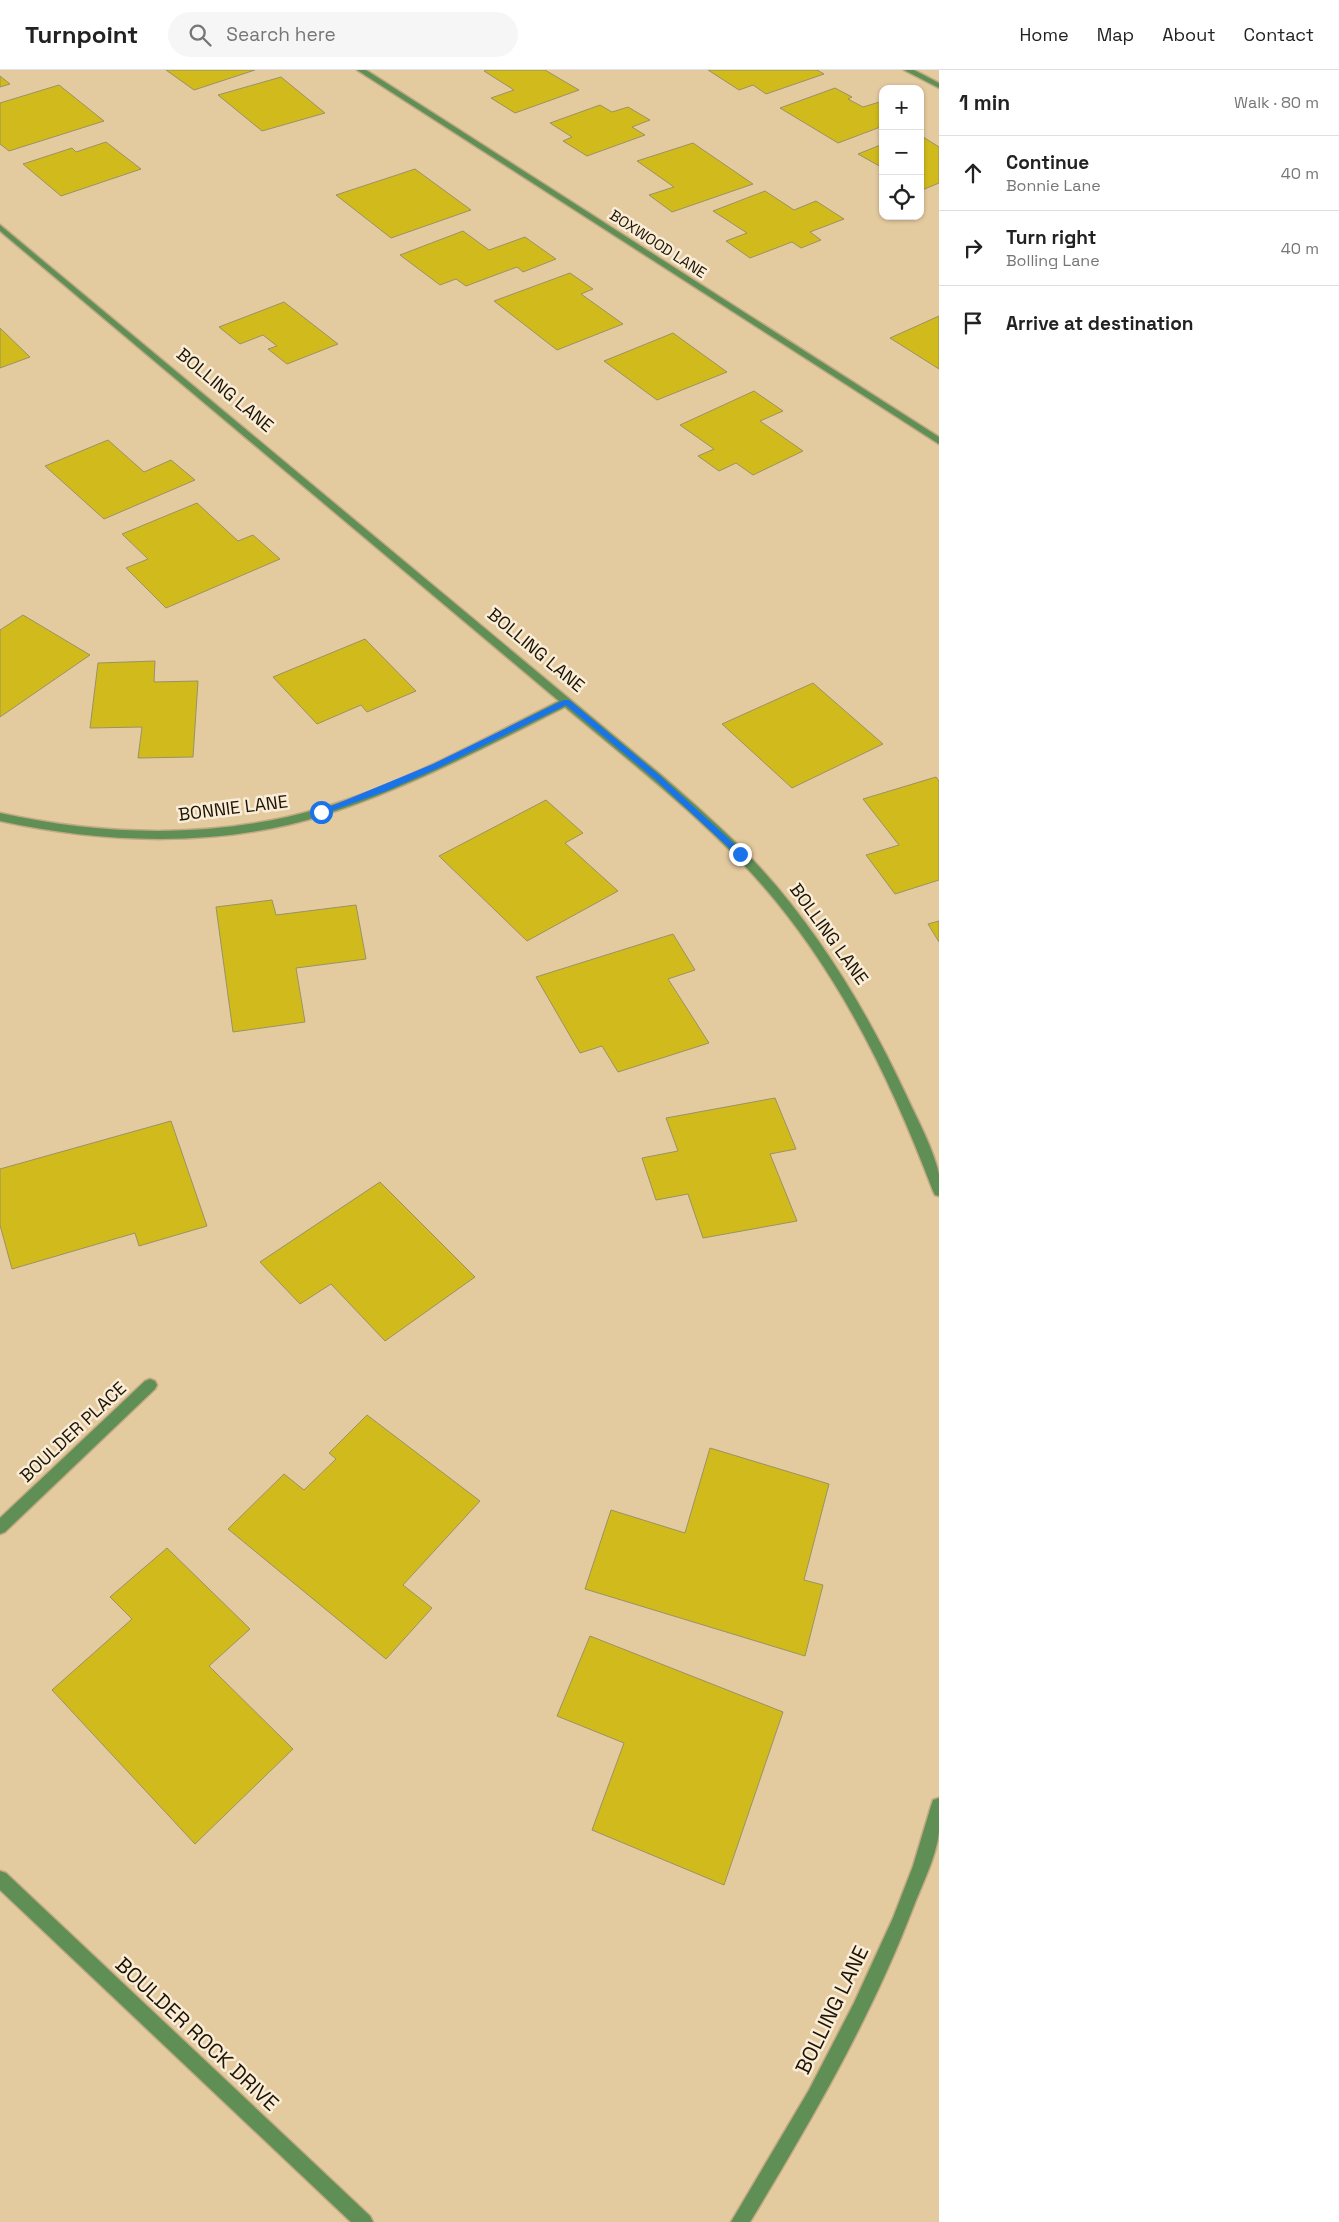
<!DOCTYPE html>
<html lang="en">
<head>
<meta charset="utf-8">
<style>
	body { margin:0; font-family:"Space Grotesk",sans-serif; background:#f6f6f6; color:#222 }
	.controls { position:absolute; right:15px; top:15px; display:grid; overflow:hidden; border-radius:10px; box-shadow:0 1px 4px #0004 }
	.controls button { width:45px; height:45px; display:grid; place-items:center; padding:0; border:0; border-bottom:1px solid #e0e0e0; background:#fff; color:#222; font:25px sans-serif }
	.stop { position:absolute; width:15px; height:15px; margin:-11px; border:4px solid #1a73e8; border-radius:50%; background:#fff }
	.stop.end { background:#1a73e8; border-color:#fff; box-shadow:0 1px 5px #0008 }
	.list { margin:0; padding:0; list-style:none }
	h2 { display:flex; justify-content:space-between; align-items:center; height:65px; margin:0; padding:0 20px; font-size:21px }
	h2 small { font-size:16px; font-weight:400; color:#767676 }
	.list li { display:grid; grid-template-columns:32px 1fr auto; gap:15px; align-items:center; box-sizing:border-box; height:75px; padding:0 20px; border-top:1px solid #e0e0e0 }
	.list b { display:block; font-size:19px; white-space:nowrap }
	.list p { margin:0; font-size:16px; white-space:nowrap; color:#767676 }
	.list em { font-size:16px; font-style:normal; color:#767676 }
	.icon { flex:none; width:28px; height:28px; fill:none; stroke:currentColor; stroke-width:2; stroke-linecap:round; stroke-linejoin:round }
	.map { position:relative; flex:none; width:939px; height:2152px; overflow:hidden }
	header { display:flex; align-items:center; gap:30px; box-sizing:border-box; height:70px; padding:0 25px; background:#fff; border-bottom:1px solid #e0e0e0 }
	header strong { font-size:24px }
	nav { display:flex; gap:28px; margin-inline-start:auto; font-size:18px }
	.search { width:350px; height:45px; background:#f6f6f6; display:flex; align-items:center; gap:12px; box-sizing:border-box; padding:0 18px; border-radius:28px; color:#767676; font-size:19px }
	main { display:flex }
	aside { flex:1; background:#fff }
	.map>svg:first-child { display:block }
	.building { fill:#d1ba1c; stroke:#9a9265 }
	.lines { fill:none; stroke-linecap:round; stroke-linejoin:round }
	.street-casing { stroke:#c0a983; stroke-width:3 }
	.street { fill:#608f55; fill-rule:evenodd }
	.route { fill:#1a73e8 }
	.labels { text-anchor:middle; stroke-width:5; stroke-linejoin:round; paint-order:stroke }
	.far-street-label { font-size:15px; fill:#1d1404; stroke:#faedd7 }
	.street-label { font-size:18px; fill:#1d1404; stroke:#faedd7 }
	.near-street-label { font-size:21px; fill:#1d1404; stroke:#faedd7 }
</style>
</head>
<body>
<header>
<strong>Turnpoint</strong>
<div class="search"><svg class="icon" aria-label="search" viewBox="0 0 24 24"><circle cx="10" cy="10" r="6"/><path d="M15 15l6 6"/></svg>Search here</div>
<nav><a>Home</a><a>Map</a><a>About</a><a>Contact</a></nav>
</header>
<main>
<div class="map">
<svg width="939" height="2152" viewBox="0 0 939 2152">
	<rect width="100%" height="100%" fill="#e4ca9f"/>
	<g class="building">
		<polygon points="166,0 255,0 194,20"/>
		<polygon points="488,0 545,0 579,20 515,43 491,28 514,20 484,1"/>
		<polygon points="708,0 817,0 824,4 766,24 753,15 739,20"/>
		<polygon points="0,6 10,14 0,17"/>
		<polygon points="281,7 325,43 262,61 218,25"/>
		<polygon points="59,15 104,51 9,81 0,74 0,33"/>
		<polygon points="835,18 852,27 848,29 863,37 883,31 883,56 838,73 780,38"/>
		<polygon points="600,35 612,42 628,37 650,50 632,57 645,65 587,86 563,71 572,67 550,53"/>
		<polygon points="920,65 939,77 939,113 922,120 920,119"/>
		<polygon points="106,72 141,99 61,126 23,94 72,78 76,82"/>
		<polygon points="693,73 753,114 672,142 649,125 674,117 637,91"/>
		<polygon points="883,74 883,98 858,84"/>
		<polygon points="415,99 471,140 391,168 336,125"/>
		<polygon points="765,121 794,140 816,131 844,149 810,162 821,170 801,178 792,172 750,188 726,171 747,163 713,141"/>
		<polygon points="463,161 489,180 525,167 556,189 523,202 517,197 466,216 456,209 440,215 400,185"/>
		<polygon points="570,203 593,219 581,224 623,254 557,280 494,231"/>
		<polygon points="284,232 338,274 287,294 268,279 277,276 263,265 240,274 219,257"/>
		<polygon points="939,246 939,299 890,268"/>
		<polygon points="0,258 30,287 0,298"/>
		<polygon points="673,263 727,302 657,330 604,291"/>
		<polygon points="754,321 783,341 760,351 803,381 753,405 736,393 719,401 698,386 714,379 680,355"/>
		<polygon points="108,370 144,402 171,390 195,410 104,449 45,396"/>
		<polygon points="197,433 238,471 253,465 280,489 166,538 126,498 148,489 122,464"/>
		<polygon points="23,545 90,585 0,647 0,560"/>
		<polygon points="365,569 416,621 367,642 361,635 317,654 273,607"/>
		<polygon points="155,591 154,612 198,611 193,687 138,688 142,657 90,658 98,593"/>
		<polygon points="813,613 883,674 792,718 722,654"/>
		<polygon points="936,707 939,711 939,810 895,824 866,785 899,775 863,729"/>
		<polygon points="546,730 583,763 565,773 618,821 527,871 439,786"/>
		<polygon points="272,830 276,845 356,835 366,889 296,898 305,952 233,962 216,837"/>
		<polygon points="939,851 939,872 928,854"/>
		<polygon points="673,864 695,900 668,909 709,973 618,1002 602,976 580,983 536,907"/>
		<polygon points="775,1028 796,1079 770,1084 797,1151 703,1168 688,1124 656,1130 642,1088 678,1081 666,1048"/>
		<polygon points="171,1051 207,1156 139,1176 135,1163 12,1199 0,1155 0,1099"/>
		<polygon points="380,1112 475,1207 385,1271 331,1214 300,1234 260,1192"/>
		<polygon points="367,1345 480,1431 403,1515 432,1538 386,1589 228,1459 284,1404 304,1420 336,1389 329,1383"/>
		<polygon points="710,1378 829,1414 804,1510 823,1515 805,1586 585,1519 611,1440 685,1463"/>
		<polygon points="167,1478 250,1559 209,1596 293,1679 195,1774 52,1620 132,1549 110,1527"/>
		<polygon points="590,1566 783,1642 724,1815 592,1760 624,1673 557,1646"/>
	</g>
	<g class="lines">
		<g class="street-casing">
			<g id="street">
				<polygon points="357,0 366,0 939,367 939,374"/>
				<polygon points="904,0 914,0 939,13 939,18"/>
				<path d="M0 155 661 705C692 732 724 760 753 790 818 859 867 941 907 1027 918 1051 933 1078 939 1104 939 1110 939 1119 939 1126L935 1125 933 1121C888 1002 832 888 744 795 689 737 626 688 565 637 487 676 410 717 327 744 223 778 106 774 0 751V743C104 766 215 769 318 739 402 715 481 670 559 631L0 161Z"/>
				<polygon points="150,1309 155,1311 157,1315 155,1319 5,1462 0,1464 0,1448 145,1311"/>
				<path d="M939 1728C939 1739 939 1751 939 1762 936 1788 922 1814 913 1838 871 1948 811 2051 750 2152H731L809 2020 854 1933 893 1848 913 1796 931 1736 933 1730Z"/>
				<polygon points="0,1801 6,1803 370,2146 373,2152 351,2152 0,1820"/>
			</g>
		</g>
		<use href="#street" class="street"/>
	</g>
	<polygon class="route" points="564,630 569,630 660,706 743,782 743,786 738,786 655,709 566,635 438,698 386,721 323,744 317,742 433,694"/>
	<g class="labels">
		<g class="far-street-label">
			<text transform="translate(658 174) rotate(33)" y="5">BOXWOOD LANE</text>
		</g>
		<g class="street-label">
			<text transform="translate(225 320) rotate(40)" y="6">BOLLING LANE</text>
			<text transform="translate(536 580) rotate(40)" y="6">BOLLING LANE</text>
			<text transform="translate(233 738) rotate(-7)" y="6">BONNIE LANE</text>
			<text transform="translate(829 864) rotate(54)" y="6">BOLLING LANE</text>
			<text transform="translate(73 1362) rotate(-43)" y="6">BOULDER PLACE</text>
		</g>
		<g class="near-street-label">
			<text transform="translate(832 1940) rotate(-64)" y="7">BOLLING LANE</text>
			<text transform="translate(197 1964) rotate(43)" y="7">BOULDER ROCK DRIVE</text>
		</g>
	</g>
</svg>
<div class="controls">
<button>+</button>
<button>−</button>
<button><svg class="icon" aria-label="locate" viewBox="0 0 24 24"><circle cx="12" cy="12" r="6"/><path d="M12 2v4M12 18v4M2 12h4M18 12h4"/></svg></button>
</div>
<div class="stop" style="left:321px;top:742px"></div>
<div class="stop end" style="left:740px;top:784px"></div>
</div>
<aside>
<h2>1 min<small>Walk · 80 m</small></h2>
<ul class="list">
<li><svg class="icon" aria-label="ahead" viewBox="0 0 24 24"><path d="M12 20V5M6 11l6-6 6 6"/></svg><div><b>Continue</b><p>Bonnie Lane</p></div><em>40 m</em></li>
<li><svg class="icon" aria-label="right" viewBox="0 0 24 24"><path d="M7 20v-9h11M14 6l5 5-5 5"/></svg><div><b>Turn right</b><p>Bolling Lane</p></div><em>40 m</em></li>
<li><svg class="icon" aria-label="arrive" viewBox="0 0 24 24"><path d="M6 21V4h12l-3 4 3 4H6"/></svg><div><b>Arrive at destination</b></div></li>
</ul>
</aside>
</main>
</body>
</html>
